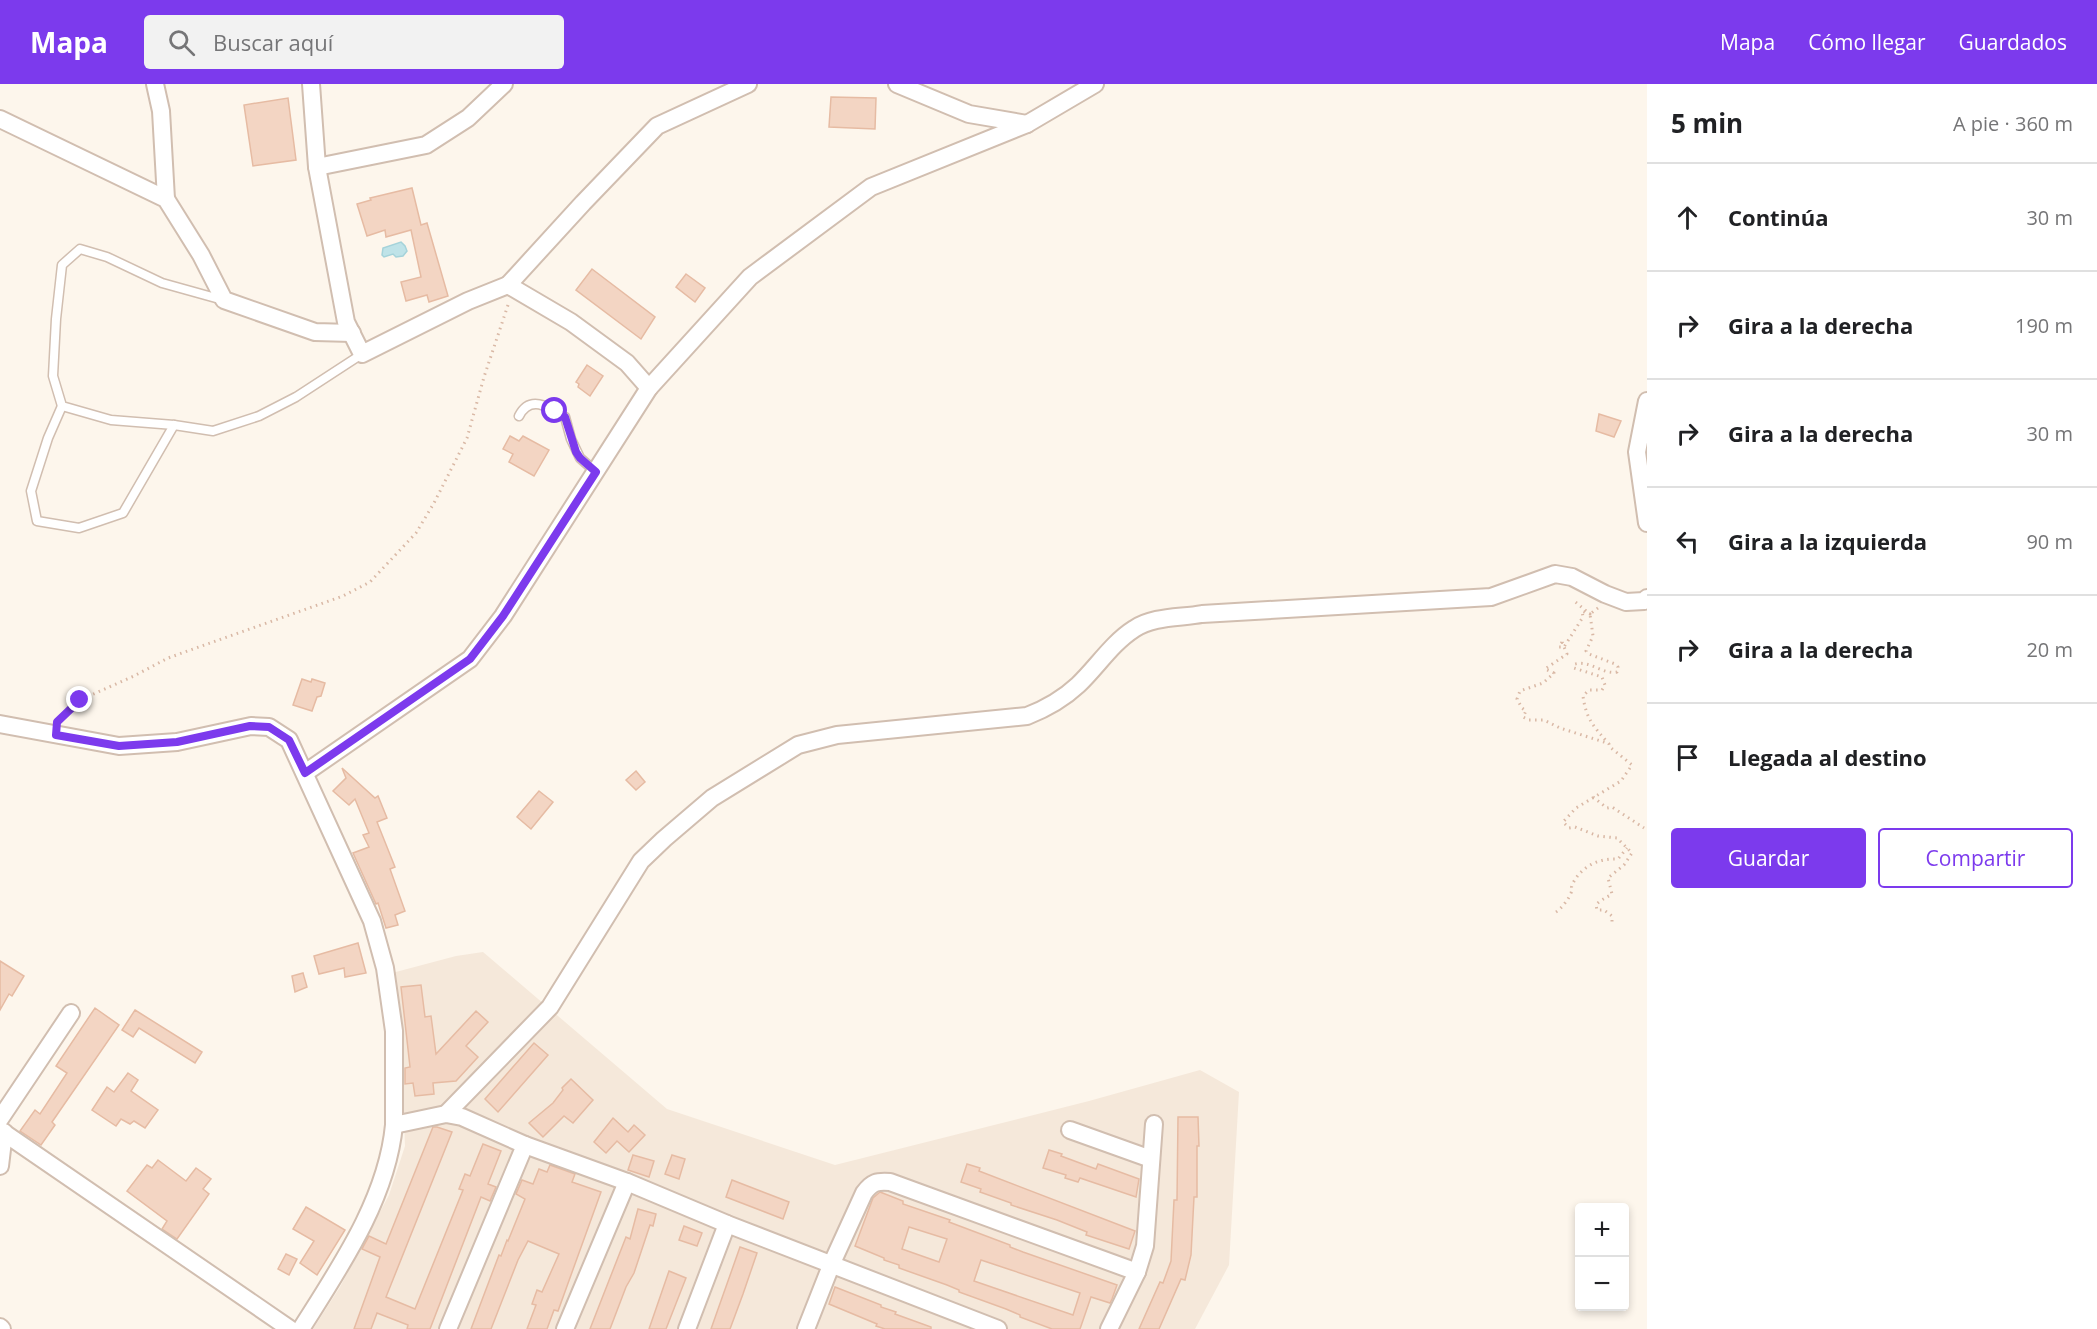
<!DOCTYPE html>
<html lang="es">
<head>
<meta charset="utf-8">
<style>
	body { margin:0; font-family:"Open Sans",sans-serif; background:#f2f2f2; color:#202124 }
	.controls { position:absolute; right:18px; bottom:18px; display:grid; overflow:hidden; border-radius:6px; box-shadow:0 3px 9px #0003 }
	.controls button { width:54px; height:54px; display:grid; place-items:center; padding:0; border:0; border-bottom:2px solid #e0e0e0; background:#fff; color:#202124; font:30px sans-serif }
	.stop { position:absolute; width:18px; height:18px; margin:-14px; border:4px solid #7c3aed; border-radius:50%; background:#fff }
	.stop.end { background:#7c3aed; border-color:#fff; box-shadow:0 2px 6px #0008 }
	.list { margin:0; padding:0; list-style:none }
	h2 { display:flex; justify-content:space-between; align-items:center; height:78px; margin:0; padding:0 24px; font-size:26px }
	h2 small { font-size:20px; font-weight:400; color:#757577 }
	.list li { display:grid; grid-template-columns:39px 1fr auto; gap:18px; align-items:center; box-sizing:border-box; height:108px; padding:0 24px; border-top:2px solid #e0e0e0 }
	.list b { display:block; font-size:22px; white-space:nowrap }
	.list em { font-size:20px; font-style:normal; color:#757577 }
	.actions { display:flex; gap:12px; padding:18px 24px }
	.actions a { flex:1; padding:14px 0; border:2px solid #7c3aed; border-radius:6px; text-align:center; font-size:21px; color:#7c3aed }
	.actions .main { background:#7c3aed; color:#fff }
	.icon { flex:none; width:33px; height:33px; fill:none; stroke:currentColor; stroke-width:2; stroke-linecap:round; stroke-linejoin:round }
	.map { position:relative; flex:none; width:1647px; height:1245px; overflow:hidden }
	header { display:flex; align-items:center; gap:36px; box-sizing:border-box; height:84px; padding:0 30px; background:#7c3aed; color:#fff }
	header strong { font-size:28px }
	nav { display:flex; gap:33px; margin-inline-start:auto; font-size:21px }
	.search { width:420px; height:54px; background:#f2f2f2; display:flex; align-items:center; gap:15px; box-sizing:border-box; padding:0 21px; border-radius:6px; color:#757577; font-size:22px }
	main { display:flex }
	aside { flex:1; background:#fff }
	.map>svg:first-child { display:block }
	.residential { fill:#f5e8da }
	.water { fill:#bfe3e8; stroke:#a5d3da; stroke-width:1.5 }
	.building { fill:#f3d5c3; stroke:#e6bba3; stroke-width:1.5; fill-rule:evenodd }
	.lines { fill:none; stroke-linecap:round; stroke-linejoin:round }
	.lane-casing { stroke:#d1beb0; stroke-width:11 }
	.street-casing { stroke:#d1beb0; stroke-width:20 }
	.path { stroke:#d9b8a5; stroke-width:3; stroke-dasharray:1.5 4.5; stroke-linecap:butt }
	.lane { stroke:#fff; stroke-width:8 }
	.street { stroke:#fff; stroke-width:16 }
	.route { stroke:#7c3aed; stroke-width:8 }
</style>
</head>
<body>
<header>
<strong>Mapa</strong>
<div class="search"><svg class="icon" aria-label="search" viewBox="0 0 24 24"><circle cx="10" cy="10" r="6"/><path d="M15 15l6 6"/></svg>Buscar aquí</div>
<nav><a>Mapa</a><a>Cómo llegar</a><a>Guardados</a></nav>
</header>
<main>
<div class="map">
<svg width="1647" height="1245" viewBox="0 0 1647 1245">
	<rect width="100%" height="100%" fill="#fdf6ec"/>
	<polygon class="residential" points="483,868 667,1025 835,1081 1089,1017 1200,986 1239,1008 1229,1181 1195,1245 313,1245 340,1203 389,1111 405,1062 403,1011 392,889 456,872"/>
	<polygon class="water" points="401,158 405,162 407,167 403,172 396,173 393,170 384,173 382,171 383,164"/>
	<g class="building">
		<polygon points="831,13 876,14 875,45 829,43"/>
		<polygon points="288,14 296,76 253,82 244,21"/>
		<polygon points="412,104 421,141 427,139 448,212 429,218 427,211 406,217 401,198 421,193 411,146 386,153 385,146 367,152 357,120 371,116 370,114"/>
		<polygon points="592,185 655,233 641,255 576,206"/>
		<polygon points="686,190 705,204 695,218 676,203"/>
		<polygon points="587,281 603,292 590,312 578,303 579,300 576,298"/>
		<polygon points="1599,330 1621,337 1614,353 1596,347"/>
		<polygon points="510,352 519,357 523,352 549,366 534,392 509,378 513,370 503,365"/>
		<polygon points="302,595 311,598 312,595 325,599 321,612 317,613 312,627 293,621"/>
		<polygon points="342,684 375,714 378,712 387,734 377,738 395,783 390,785 405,827 395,831 398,841 386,844 378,819 376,820 353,769 369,763 363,751 369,749 355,715 349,721 333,707 346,694"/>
		<polygon points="636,687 645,698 636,706 626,696"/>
		<polygon points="539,707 553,718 531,745 517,733"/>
		<polygon points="358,859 366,889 345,893 344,884 319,890 314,872"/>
		<polygon points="0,877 24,892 12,912 9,910 0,926"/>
		<polygon points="303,889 307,903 295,908 292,892"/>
		<polygon points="421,901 425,933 431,932 436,970 476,927 488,938 466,962 478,973 456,997 433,999 434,1010 415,1012 413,999 405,1000 405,984 410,983 401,903"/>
		<polygon points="95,924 119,941 52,1038 55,1041 41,1061 20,1047 35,1026 40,1030 67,989 56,982"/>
		<polygon points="135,926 202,968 195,979 139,944 133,953 122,946"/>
		<polygon points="534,959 548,971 498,1028 485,1015"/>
		<polygon points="128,989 138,996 131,1007 158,1026 145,1044 134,1037 130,1040 121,1035 116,1042 92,1026 107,1003 114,1008"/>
		<polygon points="571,995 593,1016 573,1039 564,1032 543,1053 529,1039 553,1019 563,1006 562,1004"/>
		<polygon points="1178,1033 1198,1033 1199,1062 1197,1062 1197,1113 1194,1113 1191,1171 1185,1196 1181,1195 1159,1245 1139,1245 1160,1198 1163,1199 1171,1177 1174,1116 1177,1116"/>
		<polygon points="613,1034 628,1048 634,1041 645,1051 629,1068 617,1057 606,1069 594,1058"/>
		<polygon points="433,1043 437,1043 452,1048 386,1213 415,1225 463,1106 459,1105 465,1090 470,1092 483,1060 501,1067 488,1100 496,1103 490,1117 481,1113 430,1245 407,1245 408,1241 377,1229 371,1245 354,1245 380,1173 362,1165 369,1152 386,1160"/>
		<polygon points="1049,1066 1062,1070 1061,1072 1096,1085 1098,1080 1139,1095 1136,1113 1080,1094 1078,1098 1065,1094 1066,1091 1043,1084"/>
		<polygon points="633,1071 654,1077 649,1093 628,1086"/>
		<polygon points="672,1071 685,1075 679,1095 665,1090"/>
		<polygon points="158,1076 186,1097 196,1084 211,1095 203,1105 209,1110 177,1155 162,1145 167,1137 127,1107 147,1081 152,1084"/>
		<polygon points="967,1080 980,1084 979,1087 1135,1147 1129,1165 1086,1151 1087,1148 1057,1136 1011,1121 1011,1119 980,1108 981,1105 961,1098"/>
		<polygon points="550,1081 575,1090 572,1098 601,1108 558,1227 554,1226 547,1245 527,1245 536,1221 532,1220 537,1206 542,1208 559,1170 528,1157 518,1176 491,1245 471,1245 499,1171 501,1172 507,1156 508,1157 525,1115 516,1110 522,1096 533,1100 539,1085 547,1088"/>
		<polygon points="732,1096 789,1118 783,1135 726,1113"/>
		<path d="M880 1108 903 1117V1120L950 1136 949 1138 1010 1161V1163L1023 1168 1117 1201 1112 1215 1110 1219 1091 1213 1080 1245H1052L1020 1233V1231L1006 1225 959 1208V1206L947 1201 899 1184V1181L884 1176V1174L855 1162 873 1114ZM909 1143 947 1155 939 1178 902 1165ZM981 1176 1080 1209 1073 1231 974 1197Z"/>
		<polygon points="306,1123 345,1146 317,1191 300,1179 314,1157 293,1145"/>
		<polygon points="638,1125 656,1130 653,1142 650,1141 634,1189 626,1203 610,1245 590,1245 626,1153 630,1155"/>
		<polygon points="684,1142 702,1149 697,1162 679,1156"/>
		<polygon points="740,1163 757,1169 743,1210 730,1245 711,1245"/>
		<polygon points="286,1170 297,1175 289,1191 278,1185"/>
		<polygon points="669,1187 686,1194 666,1245 649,1245"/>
		<polygon points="835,1203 881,1221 881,1223 896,1228 895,1230 931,1243 931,1245 885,1245 876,1242 877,1240 829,1220"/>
	</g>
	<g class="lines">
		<g class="lane-casing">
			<g id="lane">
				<polyline points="223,216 162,199 107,173 80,165 62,181 56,235 53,292 62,322 111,336 174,341 213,347 259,332 296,313 362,270"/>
				<polyline points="62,322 48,354 31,407 37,437 79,444 123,429 174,341"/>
				<path d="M519 332C530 310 549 323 565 333L571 355 580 374 596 388"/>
			</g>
		</g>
		<g class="street-casing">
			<g id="street">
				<polyline points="155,0 161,27 166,115"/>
				<polyline points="311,0 317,83 346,238 362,270 468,217 508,201 571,238 627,279 649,304"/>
				<polyline points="897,0 969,30 1027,40"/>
				<polyline points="0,35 166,115 201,171 224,216 315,248 352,249"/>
				<polyline points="317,83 426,61 468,34 504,0"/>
				<polyline points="508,201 583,119 657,42 748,0"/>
				<polyline points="1647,317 1637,368 1647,439"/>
				<path d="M0 640 119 662 177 658 251 642 269 643 289 656 372 837 385 884 394 947V1041C387 1115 340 1183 301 1245"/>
				<polyline points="305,689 470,575 503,532 649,304 750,193 871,103 1027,40 1095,0"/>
				<path d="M446 1030 550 923 641 777 664 755 712 714 798 661 837 651 1027 632C1045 625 1063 615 1078 601 1097 583 1112 559 1134 545 1153 532 1180 534 1202 530L1491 513 1555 490 1572 493 1605 510 1626 518 1644 517 1647 514"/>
				<polyline points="0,1035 71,929"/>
				<polyline points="394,1041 446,1030 462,1033 525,1061 448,1245"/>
				<polyline points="0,1046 290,1245"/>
				<polyline points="1070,1046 1151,1075"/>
				<polyline points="525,1061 627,1098 727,1140 998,1245"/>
				<polyline points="0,1082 4,1048"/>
				<polyline points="0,1243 2,1245"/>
				<polyline points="565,1245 627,1098"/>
				<polyline points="687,1245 727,1140"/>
				<path d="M806 1245 832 1179 864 1109C872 1098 877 1097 890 1098L1137 1188"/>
				<polyline points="1109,1245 1137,1188 1145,1162 1154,1040"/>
			</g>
		</g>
		<g class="path">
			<path d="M1598 524 1590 530 1593 552 1586 567 1589 570 1615 580 1618 583 1617 588C1603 591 1590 576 1575 580L1574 584 1602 593 1605 601 1602 606H1589L1583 612C1586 635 1594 643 1609 660L1610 663 1632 681 1621 697 1576 724 1563 738 1569 744 1575 743 1598 752 1617 754 1632 769 1624 781 1608 794 1612 810C1606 814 1600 816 1596 821L1597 826H1604L1612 832V840"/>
			<polyline points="1562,558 1567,570 1545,585 1554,589 1543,599 1520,607 1517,615 1522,624 1526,627 1523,633 1529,636 1544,636 1560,644 1607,659"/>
			<polyline points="1562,558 1559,563 1564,563 1583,533 1582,527 1590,530 1573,516"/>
			<polyline points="60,635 80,616 134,592 168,574 343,512 370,498 416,449 434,419 467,354 484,293 509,218"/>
			<polyline points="1593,713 1607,724 1612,723 1644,744"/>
			<path d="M1556 828C1562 824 1568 816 1571 809 1573 803 1570 805 1573 799 1582 782 1599 774 1618 775L1627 764"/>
		</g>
		<use href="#lane" class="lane"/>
		<use href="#street" class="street"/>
	</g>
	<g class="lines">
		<polyline class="route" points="80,616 57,638 56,651 119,662 177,658 250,642 269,643 289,656 305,689 470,575 503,532 596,388 580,374 576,368 565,333 555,327"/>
	</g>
</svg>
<div class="controls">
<button>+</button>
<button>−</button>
</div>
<div class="stop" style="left:555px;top:327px"></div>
<div class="stop end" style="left:80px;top:616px"></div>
</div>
<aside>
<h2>5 min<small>A pie · 360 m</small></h2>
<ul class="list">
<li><svg class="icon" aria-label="ahead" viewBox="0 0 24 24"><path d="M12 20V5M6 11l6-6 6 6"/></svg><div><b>Continúa</b></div><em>30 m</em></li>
<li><svg class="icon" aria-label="right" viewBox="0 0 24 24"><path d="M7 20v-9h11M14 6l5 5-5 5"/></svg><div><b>Gira a la derecha</b></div><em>190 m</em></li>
<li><svg class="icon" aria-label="right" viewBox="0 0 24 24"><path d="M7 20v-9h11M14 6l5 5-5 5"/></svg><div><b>Gira a la derecha</b></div><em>30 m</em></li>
<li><svg class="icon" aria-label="left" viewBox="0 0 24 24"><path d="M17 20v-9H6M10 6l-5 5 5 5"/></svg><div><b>Gira a la izquierda</b></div><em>90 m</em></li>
<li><svg class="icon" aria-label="right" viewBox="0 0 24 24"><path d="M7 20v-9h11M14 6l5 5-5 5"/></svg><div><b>Gira a la derecha</b></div><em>20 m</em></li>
<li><svg class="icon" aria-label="arrive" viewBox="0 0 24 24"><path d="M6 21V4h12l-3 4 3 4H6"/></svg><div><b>Llegada al destino</b></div></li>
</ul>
<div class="actions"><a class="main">Guardar</a><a>Compartir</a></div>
</aside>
</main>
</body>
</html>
